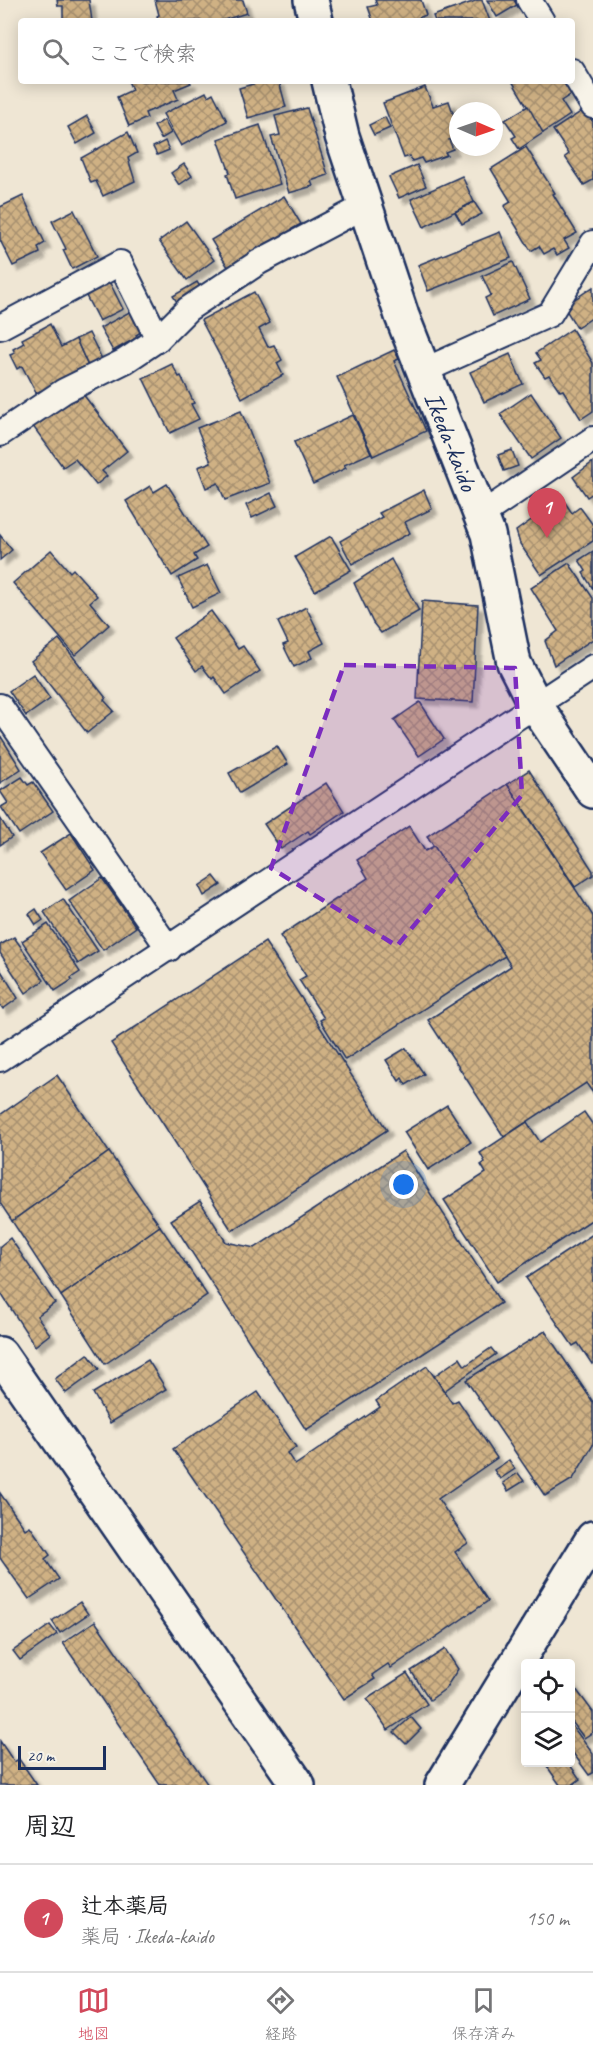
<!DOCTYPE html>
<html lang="ja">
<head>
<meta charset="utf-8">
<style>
	body { margin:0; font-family:Caveat,"Klee One",sans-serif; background:#f6f6f6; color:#202124 }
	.controls { position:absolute; right:18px; bottom:18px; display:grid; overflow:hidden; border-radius:6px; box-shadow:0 3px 15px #0003 }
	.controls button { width:54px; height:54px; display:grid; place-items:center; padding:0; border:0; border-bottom:2px solid #e0e0e0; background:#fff; color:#202124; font:30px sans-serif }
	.compass { position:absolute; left:449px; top:102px; width:54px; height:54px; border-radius:50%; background:#fff; box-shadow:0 3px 15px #0003; rotate:92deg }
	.scale { position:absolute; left:18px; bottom:15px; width:88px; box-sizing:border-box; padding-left:6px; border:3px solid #1b2f5e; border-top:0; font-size:16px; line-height:21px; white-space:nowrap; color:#1b2f5e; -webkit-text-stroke:4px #f7f3e8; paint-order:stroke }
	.you { position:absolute; left:404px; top:1185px; width:21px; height:21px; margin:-15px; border:4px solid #fff; border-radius:50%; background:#1a73e8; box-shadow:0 0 0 9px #1a73e833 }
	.badge { display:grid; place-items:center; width:39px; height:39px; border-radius:50%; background:#d1495b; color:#fff; font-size:20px; font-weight:700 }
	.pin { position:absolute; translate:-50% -50px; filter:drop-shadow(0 2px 3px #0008) }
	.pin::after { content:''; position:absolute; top:32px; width:21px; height:18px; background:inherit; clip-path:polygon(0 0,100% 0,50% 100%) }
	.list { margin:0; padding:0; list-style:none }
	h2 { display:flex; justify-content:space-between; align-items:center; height:78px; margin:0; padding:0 24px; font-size:26px }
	h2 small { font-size:20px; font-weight:400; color:#757577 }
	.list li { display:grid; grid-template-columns:39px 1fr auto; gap:18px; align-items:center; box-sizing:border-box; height:108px; padding:0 24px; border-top:2px solid #e0e0e0 }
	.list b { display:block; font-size:22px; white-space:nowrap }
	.list p { margin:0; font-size:20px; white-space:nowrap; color:#757577 }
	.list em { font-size:20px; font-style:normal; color:#757577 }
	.icon { flex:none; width:33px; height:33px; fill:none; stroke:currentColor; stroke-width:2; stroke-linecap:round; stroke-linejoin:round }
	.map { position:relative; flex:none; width:593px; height:1785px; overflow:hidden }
	.search { position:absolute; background:#fff; box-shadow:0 3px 15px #0003; left:18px; right:18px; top:18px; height:66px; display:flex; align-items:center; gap:15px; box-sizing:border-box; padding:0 21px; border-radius:6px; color:#757577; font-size:22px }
	.sheet { height:186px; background:#fff }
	nav { display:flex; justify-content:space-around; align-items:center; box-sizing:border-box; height:84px; border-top:2px solid #e0e0e0; background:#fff; font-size:16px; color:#757577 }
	nav a { display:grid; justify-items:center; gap:3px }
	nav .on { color:#d1495b }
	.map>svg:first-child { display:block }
	.building { fill:url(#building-cross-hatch); stroke:#1b2f5e; stroke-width:1.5; filter:url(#shadow) }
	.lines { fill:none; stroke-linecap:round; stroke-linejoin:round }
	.street-casing { stroke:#1b2f5e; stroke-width:28 }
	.secondary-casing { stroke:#1b2f5e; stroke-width:38 }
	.street { stroke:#f7f3e8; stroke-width:24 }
	.secondary { stroke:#f7f3e8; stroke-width:33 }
	.marked { fill:#7b2cbf; fill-opacity:0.2; stroke:#7b2cbf; stroke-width:4.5; stroke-dasharray:12 8; stroke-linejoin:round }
	.labels { text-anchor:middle; stroke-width:5; stroke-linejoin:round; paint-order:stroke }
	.street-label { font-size:26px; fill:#1b2f5e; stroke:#f7f3e8 }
</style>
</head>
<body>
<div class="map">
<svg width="593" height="1785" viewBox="0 0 593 1785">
	<defs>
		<pattern id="building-cross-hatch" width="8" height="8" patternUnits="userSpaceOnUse" patternTransform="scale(1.5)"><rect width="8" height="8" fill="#cfb184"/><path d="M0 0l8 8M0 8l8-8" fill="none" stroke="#a7906f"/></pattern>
		<filter id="shadow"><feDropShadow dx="5.5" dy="5.5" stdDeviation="1.5" flood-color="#0004"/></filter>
	</defs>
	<rect width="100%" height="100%" fill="#efe6d4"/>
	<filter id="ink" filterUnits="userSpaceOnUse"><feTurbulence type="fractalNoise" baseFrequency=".0167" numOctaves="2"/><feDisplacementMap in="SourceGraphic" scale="12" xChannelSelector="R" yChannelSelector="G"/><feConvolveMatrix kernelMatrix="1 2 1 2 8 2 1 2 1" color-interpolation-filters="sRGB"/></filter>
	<g filter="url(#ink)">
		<g class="building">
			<polygon points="57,0 89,0 92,21 63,21 63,6 58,6"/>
			<polygon points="155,0 243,0 247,13 220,21 159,21 157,16 159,15"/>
			<polygon points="375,0 421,0 426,15 410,21 373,21 368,7 377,5"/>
			<polygon points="478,0 482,0 490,21 435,21 433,16"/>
			<polygon points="487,0 514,0 517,5 497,17"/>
			<polygon points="128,81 190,81 191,83 174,90 178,99 145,113 147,118 129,126 117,97 132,90"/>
			<polygon points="263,81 279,81 286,107 248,118 239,88"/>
			<polygon points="512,81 565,81 573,93 561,101 570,115 543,133"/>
			<polygon points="425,87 433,106 449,101 458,128 458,137 449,140 453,149 445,152 447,155 424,163 421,158 412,161 410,156 404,158 383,103"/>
			<polygon points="206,92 208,96 213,93 227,121 181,146 163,114"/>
			<polygon points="528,106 543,133 519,149 512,138 516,136 505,120"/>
			<polygon points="307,108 328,175 311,181 313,186 289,193 271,137 280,135 275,116"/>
			<polygon points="585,109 593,122 593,180 584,185 565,157 569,154 553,130"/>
			<polygon points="87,116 96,133 77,144 68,127"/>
			<polygon points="385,117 390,128 374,135 369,125"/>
			<polygon points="164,120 171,133 161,139 154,126"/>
			<polygon points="260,125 280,184 235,199 227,174 230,173 218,139"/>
			<polygon points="128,132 137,153 128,158 135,181 103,196 96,181 91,183 81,158"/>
			<polygon points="165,141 169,150 157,155 153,147"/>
			<polygon points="526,147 555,193 553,194 556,199 577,233 564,240 569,248 557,255 553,249 544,254 539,246 531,251 504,206 511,202 491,169"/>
			<polygon points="184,164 192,176 179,185 171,173"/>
			<polygon points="417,165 426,186 399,198 389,177"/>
			<polygon points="462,176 474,202 424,227 411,199"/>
			<polygon points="23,196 45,243 38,247 40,253 13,266 0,240 0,207"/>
			<polygon points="284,196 301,224 292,229 294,233 231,272 211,240"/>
			<polygon points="474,202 482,214 462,224 455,212"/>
			<polygon points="74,210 97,256 72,269 63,250 66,249 52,221"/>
			<polygon points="186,221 214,260 187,280 159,241"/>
			<polygon points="500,232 511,258 428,291 418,265"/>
			<polygon points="513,262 530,299 493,316 485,298 491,295 482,276"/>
			<polygon points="109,281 123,309 99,321 85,294"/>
			<polygon points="197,282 205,294 181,308 173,296"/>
			<polygon points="593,287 593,317 577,328 566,310 571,306 569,303"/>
			<polygon points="254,292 270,323 259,329 268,347 274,345 282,360 277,363 283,375 242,398 201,320"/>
			<polygon points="133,310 144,330 136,335 138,337 113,351 100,328"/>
			<polygon points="50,324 61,347 76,339 88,366 42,395 40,391 36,393 22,366 17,369 10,355 15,353 13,349 24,343 22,339"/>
			<polygon points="572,329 593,363 593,411 581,419 563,390 560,391 549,375 545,377 535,363 541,360 536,353"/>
			<polygon points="89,333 102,359 88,366 76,339"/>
			<polygon points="394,350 399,359 394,361 426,431 373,456 337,377"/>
			<polygon points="510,354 523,384 484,402 470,372"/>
			<polygon points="172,364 179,377 181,376 194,403 191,404 199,419 170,433 143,378"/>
			<polygon points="79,389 127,451 102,471 107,476 96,485 75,459 63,467 32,425"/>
			<polygon points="531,393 561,438 531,459 500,414"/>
			<polygon points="241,411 270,483 225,500 218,483 206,488 198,467 211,462 197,428"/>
			<polygon points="353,415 371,453 344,465 346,468 313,484 294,442"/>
			<polygon points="512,450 518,466 504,471 498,455"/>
			<polygon points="593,462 593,493 587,497 573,477"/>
			<polygon points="167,484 207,547 194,555 197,560 172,576 126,501 150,486 154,492"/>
			<polygon points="424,490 432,509 405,522 410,533 352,564 340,541 382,517 379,513"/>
			<polygon points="271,493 277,506 252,518 246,505"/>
			<polygon points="562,498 572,513 580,507 593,525 593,541 541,575 520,544 516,531"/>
			<polygon points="0,535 12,550 0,560"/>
			<polygon points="331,536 351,570 315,591 295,557"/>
			<polygon points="51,550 70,572 73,569 97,596 90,602 109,625 75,655 13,583"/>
			<polygon points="593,551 593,589 583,573 586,571 579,560"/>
			<polygon points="391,559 419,611 381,633 373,623 354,583"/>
			<polygon points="569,563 593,598 593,639 554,665 545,641 558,631 531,588"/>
			<polygon points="207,565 221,593 192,607 178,578"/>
			<polygon points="422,601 478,605 473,702 417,699"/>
			<polygon points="306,607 324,643 309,651 312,658 294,667 283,645 288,643 278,622"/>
			<polygon points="211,611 238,649 243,646 260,671 226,694 214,677 212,679 202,666 196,671 173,638"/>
			<polygon points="59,639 106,698 104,700 114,711 87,733 31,661"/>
			<polygon points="33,674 50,699 26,716 9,691"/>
			<polygon points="420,702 444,739 419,756 394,720"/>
			<polygon points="0,735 21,769 0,783"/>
			<polygon points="277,746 288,764 240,793 229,773"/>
			<polygon points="529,770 593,871 593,875 575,887 507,784"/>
			<polygon points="22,777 28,785 33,782 53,811 19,834 1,807 8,803 0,791"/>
			<polygon points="326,783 344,811 310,834 308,831 281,849 264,824"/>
			<polygon points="507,784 593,916 593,1093 586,1083 504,1137 428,1020 511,966 427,836"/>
			<polygon points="0,818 12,837 0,845"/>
			<polygon points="409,826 425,851 434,846 505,956 345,1060 320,1020 324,1018 299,980 306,976 280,936 368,878 357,860"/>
			<polygon points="71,833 95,870 66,890 40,853"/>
			<polygon points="214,876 221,885 204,896 199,886"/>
			<polygon points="102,878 136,927 103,950 69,901"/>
			<polygon points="63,899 98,951 78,964 44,912"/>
			<polygon points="36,909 43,920 36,925 29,914"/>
			<polygon points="48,924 80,972 71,978 72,980 55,991 22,941"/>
			<polygon points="14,937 44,980 26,993 0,953 0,945"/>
			<polygon points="265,942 387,1130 232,1231 111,1043"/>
			<polygon points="0,969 18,998 3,1009 0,1005"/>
			<polygon points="406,1048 424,1074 406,1085 402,1078 399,1081 386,1060"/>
			<polygon points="57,1075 109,1152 12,1221 0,1203 0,1115"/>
			<polygon points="447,1105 471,1142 428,1170 404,1132"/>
			<polygon points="584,1112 593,1125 593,1219 497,1282 444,1200 486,1173 481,1165 485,1162 480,1153 527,1122 540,1142"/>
			<polygon points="403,1151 501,1303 306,1430 171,1220 200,1201 226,1242 255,1248"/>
			<polygon points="109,1152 160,1226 61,1296 12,1221"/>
			<polygon points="160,1226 207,1295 105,1364 61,1296"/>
			<polygon points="593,1234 593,1363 592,1364 578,1343 573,1346 526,1278"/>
			<polygon points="10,1238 55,1303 37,1316 50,1334 35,1346 0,1292 0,1246"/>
			<polygon points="545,1331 593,1402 593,1445 573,1479 545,1496 466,1380"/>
			<polygon points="491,1348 496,1354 444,1391 434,1376 460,1358 465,1366"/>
			<polygon points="88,1354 99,1369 66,1393 55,1379"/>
			<polygon points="148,1360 166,1389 110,1423 93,1393"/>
			<polygon points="427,1366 452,1403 458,1400 497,1458 438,1499 468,1543 455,1552 488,1601 391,1668 388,1664 372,1675 375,1679 344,1699 173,1449 258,1392 296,1447 287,1453 295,1465 380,1407 376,1401"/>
			<polygon points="509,1460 515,1469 500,1479 494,1470"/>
			<polygon points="518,1473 524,1481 508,1491 503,1483"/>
			<polygon points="0,1493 25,1529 30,1526 50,1555 45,1559 59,1579 29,1599 0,1558"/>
			<polygon points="80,1602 88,1614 60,1633 52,1621"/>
			<polygon points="95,1621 208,1785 160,1785 63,1643"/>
			<polygon points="50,1625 57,1634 20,1660 13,1651"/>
			<polygon points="445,1649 458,1669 445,1689 430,1700 411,1671"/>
			<polygon points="407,1673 427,1704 388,1730 367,1699"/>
			<polygon points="570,1681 593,1712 593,1732 584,1738 570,1719"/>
			<polygon points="411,1717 421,1729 406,1744 394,1732"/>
			<polygon points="570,1723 593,1754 593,1773 589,1775 570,1749"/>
			<polygon points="0,1741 14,1762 19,1759 37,1785 0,1785"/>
			<polygon points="544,1762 568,1762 580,1779 572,1785 560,1785"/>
		</g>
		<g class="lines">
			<g class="street-casing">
				<g id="street">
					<polyline points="529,0 542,21"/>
					<polyline points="572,71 593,106"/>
					<polyline points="0,327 120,263 158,339"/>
					<polyline points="423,371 550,314 593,243"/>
					<polyline points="0,434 64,391 125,361 158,339 188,309 259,262 365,206"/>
					<polyline points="481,515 593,439"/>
					<polyline points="0,706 169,949"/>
					<polyline points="0,1059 593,667"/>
				</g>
			</g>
			<g class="secondary-casing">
				<g id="secondary">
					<polyline points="311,0 316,21"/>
					<path id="s1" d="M329 81 342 136 402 316 488 534 514 663 536 706 593 791"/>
					<polyline points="0,1354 298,1785"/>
					<polyline points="442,1785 593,1538"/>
				</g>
			</g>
			<use href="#street" class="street"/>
			<use href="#secondary" class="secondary"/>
		</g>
	</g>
	<path class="marked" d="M344 665 515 668 522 795 397 946 271 868Z"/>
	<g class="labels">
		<g class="street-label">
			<text dy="9" stroke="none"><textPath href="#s1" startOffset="381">Ikeda-kaido</textPath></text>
		</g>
	</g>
</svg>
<div class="controls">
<button><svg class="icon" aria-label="locate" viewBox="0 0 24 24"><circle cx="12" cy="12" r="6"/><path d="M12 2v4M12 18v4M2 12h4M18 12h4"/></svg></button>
<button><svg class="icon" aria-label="layers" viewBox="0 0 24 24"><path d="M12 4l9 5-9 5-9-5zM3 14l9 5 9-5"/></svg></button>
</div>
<svg class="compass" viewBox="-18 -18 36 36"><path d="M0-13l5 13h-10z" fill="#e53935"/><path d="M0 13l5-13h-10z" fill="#757577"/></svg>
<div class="scale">20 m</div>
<div class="you"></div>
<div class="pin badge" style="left:547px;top:538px">1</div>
<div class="search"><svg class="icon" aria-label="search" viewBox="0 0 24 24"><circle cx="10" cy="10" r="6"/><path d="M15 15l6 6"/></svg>ここで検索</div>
</div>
<section class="sheet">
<h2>周辺<small></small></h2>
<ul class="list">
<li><span class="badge">1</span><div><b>辻本薬局</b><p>薬局 · Ikeda-kaido</p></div><em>150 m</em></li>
</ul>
</section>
<nav>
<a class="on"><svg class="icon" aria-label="map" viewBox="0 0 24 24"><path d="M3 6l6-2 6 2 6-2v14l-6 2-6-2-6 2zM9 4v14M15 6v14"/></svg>地図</a>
<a><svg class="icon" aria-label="directions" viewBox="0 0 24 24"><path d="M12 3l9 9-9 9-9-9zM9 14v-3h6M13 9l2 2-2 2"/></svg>経路</a>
<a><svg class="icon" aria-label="saved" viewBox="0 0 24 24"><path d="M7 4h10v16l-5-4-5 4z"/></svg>保存済み</a>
</nav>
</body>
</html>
